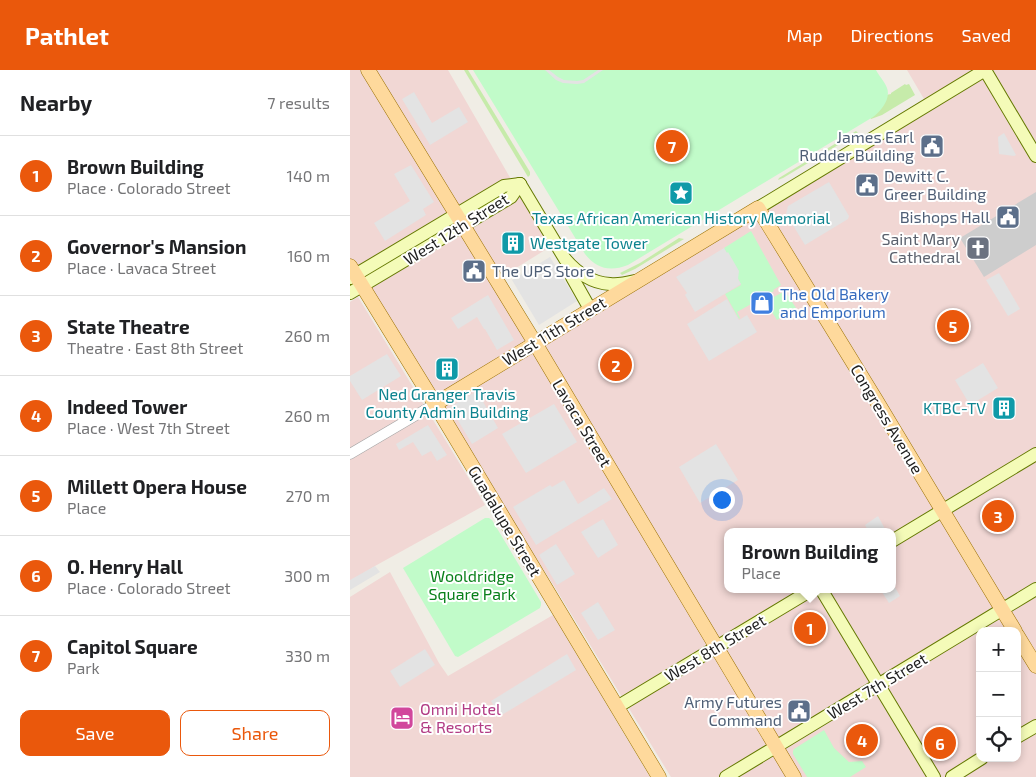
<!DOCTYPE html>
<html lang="en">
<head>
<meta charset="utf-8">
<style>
	body { margin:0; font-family:"Exo 2",sans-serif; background:#f2f2f2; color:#202124 }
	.controls { position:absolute; right:15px; bottom:15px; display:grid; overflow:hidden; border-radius:10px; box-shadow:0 2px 8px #0003 }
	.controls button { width:45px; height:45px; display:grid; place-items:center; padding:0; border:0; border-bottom:1px solid #e0e0e0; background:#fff; color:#202124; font:25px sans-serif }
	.you { position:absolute; left:371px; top:429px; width:18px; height:18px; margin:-12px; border:4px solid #fff; border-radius:50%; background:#1a73e8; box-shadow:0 0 0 8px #1a73e833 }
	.badge { display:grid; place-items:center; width:32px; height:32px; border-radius:50%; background:#ea580c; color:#fff; font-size:16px; font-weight:700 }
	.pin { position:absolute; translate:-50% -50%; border:2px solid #fff; box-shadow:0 1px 5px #0006 }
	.popup { position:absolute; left:374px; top:458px; width:172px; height:65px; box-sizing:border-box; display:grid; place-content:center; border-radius:10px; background:#fff; filter:drop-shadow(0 1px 4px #0005); font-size:16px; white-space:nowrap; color:#757577 }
	.popup b { font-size:19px; color:#202124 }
	.popup::after { content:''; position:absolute; left:50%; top:100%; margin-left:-10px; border:10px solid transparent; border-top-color:#fff }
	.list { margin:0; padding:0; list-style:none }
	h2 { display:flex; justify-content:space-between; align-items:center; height:65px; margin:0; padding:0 20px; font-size:21px }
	h2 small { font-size:16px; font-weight:400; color:#757577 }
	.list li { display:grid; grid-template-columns:32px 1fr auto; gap:15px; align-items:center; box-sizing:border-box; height:80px; padding:0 20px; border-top:1px solid #e0e0e0 }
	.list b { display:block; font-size:19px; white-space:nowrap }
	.list p { margin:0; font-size:16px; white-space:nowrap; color:#757577 }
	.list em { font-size:16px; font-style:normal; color:#757577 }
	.actions { display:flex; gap:10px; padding:15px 20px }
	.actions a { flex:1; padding:11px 0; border:1px solid #ea580c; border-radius:10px; text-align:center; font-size:18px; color:#ea580c }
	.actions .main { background:#ea580c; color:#fff }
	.icon { flex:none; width:28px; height:28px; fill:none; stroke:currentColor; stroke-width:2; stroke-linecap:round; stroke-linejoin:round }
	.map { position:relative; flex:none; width:686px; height:707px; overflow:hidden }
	header { display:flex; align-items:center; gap:30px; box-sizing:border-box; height:70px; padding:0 25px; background:#ea580c; color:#fff }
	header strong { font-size:24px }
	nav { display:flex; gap:28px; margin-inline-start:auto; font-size:18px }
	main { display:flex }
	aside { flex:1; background:#fff }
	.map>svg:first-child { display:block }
	.commercial { fill:#f1d7d4; fill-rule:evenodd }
	.religious { fill:#cdcdcd }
	.grass { fill:#c6ebaa }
	.park { fill:#c1fbc9 }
	.parking { fill:#e3e3e3 }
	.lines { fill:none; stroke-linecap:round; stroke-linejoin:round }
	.tertiary-casing { stroke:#a6a6a6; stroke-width:11 }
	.secondary-casing { stroke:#657902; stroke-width:14 }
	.primary-casing { stroke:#9a7000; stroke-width:15 }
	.tertiary { stroke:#fff; stroke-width:10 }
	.secondary { stroke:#f4fbb8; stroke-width:12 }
	.primary { stroke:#fed99c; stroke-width:14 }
	.labels { text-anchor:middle; stroke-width:4; stroke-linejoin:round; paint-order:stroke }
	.service-label { font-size:16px; fill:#4e5e75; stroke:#fff; text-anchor:end }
	.culture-label { font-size:16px; fill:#0d838f; stroke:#fff }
	.street-label { font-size:16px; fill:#1f1f1f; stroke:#fff }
	.worship-label { font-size:16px; fill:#5b616d; stroke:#fff; text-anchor:end }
	.shop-label { font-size:16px; fill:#366cbe; stroke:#fff; text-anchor:start }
	.park-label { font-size:16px; fill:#09801a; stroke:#fff }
	.hotel-label { font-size:16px; fill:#b23c85; stroke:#fff; text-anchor:start }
</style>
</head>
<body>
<header>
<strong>Pathlet</strong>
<nav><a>Map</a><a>Directions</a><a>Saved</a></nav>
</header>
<main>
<aside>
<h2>Nearby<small>7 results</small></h2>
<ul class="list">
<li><span class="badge">1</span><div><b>Brown Building</b><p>Place · Colorado Street</p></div><em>140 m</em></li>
<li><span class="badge">2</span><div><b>Governor's Mansion</b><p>Place · Lavaca Street</p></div><em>160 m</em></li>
<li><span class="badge">3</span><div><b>State Theatre</b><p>Theatre · East 8th Street</p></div><em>260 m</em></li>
<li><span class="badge">4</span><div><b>Indeed Tower</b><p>Place · West 7th Street</p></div><em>260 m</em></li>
<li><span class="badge">5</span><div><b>Millett Opera House</b><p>Place</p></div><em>270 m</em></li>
<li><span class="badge">6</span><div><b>O. Henry Hall</b><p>Place · Colorado Street</p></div><em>300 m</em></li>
<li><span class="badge">7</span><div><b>Capitol Square</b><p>Park</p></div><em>330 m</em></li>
</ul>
<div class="actions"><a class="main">Save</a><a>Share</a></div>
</aside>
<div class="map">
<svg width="686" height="707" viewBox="0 0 686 707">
	<rect width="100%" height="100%" fill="#f0ede5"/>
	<g class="commercial">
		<path d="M0 0H98L200 177 153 206 192 274 574 29 557 0H686V707H321L204 516 83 328 0 189ZM378 462H542V519H378ZM630 561H667V688H630Z"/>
		<polygon points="8,227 135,435 25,496 0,512 0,232"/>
		<polygon points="40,502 89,593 98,606 203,545 300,707 0,707 0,527"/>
	</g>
	<polygon class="religious" points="686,122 686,175 634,207 610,168"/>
	<g class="grass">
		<polygon points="114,0 118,0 180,102 180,105 178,107"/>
		<polygon points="555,14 556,15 559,14 565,25 532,45 521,49 517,41 536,25 541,24 541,23"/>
		<polygon points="506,61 508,63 433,108 428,110 429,108"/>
		<polygon points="329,168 334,169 285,199 272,205 270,203 290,193"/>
	</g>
	<g class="park">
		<path d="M123 0H526C529 6 535 12 537 18 541 29 531 41 523 47L278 195C260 202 247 199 235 184Z"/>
		<polygon points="401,161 431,215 423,220 424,221 387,242 390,248 389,249 375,224 391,215 374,178"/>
		<polygon points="435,221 446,238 427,250 420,239 424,236 420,229"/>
		<polygon points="135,448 139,448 142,450 191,532 191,535 190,538 108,587 105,586 53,498"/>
		<polygon points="474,660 484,678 499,692 512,691 516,697 500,707 457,707 443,684 443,681 444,679"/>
	</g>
	<g class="parking">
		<polygon points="195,0 199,0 208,7 214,10 227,11 233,10 248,0 253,0 234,13 227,14 213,13 206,10"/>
		<polygon points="64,22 82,53 109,37 118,52 80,75 52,29"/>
		<polygon points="654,63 666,85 664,86 649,84 648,67"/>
		<polygon points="61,95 84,132 73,139 76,145 35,171 24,153 60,131 44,104"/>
		<polygon points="479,112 499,146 498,149 455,175 436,144 438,136"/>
		<polygon points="374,178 377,183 378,182 389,201 388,209 391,214 345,242 335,225 337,223 326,207"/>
		<polygon points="200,187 227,231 189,255 162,210"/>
		<polygon points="649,203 670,239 658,246 636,210"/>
		<polygon points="138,225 164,270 147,280 135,259 134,259 127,247 108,259 101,248"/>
		<polygon points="377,229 389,250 397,245 407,262 359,291 337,254"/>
		<polygon points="37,284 51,306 12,330 0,311 0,306"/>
		<polygon points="633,293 648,318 620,335 605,310"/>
		<polygon points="127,321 148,358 122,374 100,337"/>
		<polygon points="204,334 227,372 176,403 152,364"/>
		<polygon points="78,355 97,385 87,391 81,381 72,386 63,372 49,380 46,374"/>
		<polygon points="366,374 388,410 350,433 329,397"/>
		<polygon points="214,410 228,434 254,418 262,429 186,475 163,437 200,415 202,417"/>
		<polygon points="528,446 535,459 531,462 519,462 515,455"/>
		<polygon points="253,449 268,475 248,488 231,462"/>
		<polygon points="206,474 225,504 207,515 189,485"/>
		<polygon points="25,496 30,502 0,520 0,510"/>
		<polygon points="543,514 550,526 539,533 530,519 542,519"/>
		<polygon points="248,532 265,560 248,570 231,543"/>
		<polygon points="75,579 85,595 50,617 40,601"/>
		<polygon points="217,584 226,600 150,646 141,631"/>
	</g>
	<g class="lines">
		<g class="tertiary-casing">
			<polyline id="tertiary" points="0,384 85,334"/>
		</g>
		<g class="secondary-casing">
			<g id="secondary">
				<polyline points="635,0 686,86"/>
				<path d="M170 114 215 189C226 202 242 213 260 214 268 215 277 213 285 211"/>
				<polyline points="408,138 635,0"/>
				<polyline points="222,197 222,207 240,239"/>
				<polyline points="0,208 154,116 170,114"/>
				<polyline points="0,223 161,127 170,114"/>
				<polyline points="542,471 686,384"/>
				<polyline points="471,519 584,707"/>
				<polyline points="267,637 463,519"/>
				<polyline points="667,667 686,656"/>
				<polyline points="376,707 686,519"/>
				<polyline points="602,707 632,688"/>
			</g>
		</g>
		<g class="primary-casing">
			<g id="primary">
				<polyline points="18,0 185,273 444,707"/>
				<polyline points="0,196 85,334 309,707"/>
				<polyline points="85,334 408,138 526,330 665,561"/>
				<polyline points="667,565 686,596"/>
			</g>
		</g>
		<use href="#tertiary" class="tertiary"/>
		<use href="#secondary" class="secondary"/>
		<use href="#primary" class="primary"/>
	</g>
	<defs>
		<g id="civic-square" transform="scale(1.25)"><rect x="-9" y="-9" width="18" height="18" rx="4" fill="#5c6f8a" stroke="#fff"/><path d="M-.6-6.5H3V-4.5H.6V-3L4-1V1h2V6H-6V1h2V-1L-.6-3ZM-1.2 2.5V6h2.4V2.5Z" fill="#fff"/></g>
		<g id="sight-square" transform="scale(1.25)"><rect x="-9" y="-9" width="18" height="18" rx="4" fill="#0f9aa8" stroke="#fff"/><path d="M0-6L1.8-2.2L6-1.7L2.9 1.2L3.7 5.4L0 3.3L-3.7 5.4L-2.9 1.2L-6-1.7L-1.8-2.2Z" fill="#fff"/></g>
		<g id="building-square" transform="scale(1.25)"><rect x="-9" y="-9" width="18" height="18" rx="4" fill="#0f9aa8" stroke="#fff"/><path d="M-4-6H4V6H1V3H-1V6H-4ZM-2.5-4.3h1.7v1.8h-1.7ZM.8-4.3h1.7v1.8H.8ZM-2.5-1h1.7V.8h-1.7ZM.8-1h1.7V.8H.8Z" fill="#fff"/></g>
		<g id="church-square" transform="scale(1.25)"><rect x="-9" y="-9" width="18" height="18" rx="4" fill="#6b7280" stroke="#fff"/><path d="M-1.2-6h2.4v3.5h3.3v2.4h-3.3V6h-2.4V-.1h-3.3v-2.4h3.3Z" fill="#fff"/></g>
		<g id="shop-square" transform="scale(1.25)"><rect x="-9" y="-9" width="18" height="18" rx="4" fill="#3f7fe0" stroke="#fff"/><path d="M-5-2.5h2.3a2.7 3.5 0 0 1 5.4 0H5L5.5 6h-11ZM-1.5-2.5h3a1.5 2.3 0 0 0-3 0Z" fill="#fff"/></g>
		<g id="hotel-square" transform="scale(1.25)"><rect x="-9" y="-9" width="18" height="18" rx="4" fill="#d1479c" stroke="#fff"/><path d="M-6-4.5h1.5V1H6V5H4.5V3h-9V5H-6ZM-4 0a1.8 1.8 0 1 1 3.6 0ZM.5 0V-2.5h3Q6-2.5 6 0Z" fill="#fff"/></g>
	</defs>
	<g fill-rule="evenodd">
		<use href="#civic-square" x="582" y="76"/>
		<use href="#civic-square" x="517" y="115"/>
		<use href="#sight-square" x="331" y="123"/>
		<use href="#civic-square" x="658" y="147"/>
		<use href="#building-square" x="163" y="173"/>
		<use href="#church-square" x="628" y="178"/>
		<use href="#civic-square" x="124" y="201"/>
		<use href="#shop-square" x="412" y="233"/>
		<use href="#building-square" x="97" y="299"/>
		<use href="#building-square" x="654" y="338"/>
		<use href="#civic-square" x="449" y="641"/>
		<use href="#hotel-square" x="52" y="648"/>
	</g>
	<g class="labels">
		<g class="service-label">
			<text x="564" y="73">James Earl<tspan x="564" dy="18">Rudder Building</tspan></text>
			<text x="534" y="112" text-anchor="start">Dewitt C.<tspan x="534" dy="18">Greer Building</tspan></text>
			<text x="640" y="153">Bishops Hall</text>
			<text x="142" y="207" text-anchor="start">The UPS Store</text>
			<text x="432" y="638">Army Futures<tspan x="432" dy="18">Command</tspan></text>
		</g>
		<g class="culture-label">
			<text x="331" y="154">Texas African American History Memorial</text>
			<text x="180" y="179" text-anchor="start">Westgate Tower</text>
			<text x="97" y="330">Ned Granger Travis<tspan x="97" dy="18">County Admin Building</tspan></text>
			<text x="636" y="344" text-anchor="end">KTBC-TV</text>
		</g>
		<g class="street-label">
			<text transform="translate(106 159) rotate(-32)" y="6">West 12th Street</text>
			<text transform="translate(204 261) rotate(-31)" y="6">West 11th Street</text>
			<text transform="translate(537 349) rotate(59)" y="6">Congress Avenue</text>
			<text transform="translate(232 353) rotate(59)" y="6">Lavaca Street</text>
			<text transform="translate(155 451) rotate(59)" y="6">Guadalupe Street</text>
			<text transform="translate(365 578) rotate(-31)" y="6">West 8th Street</text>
			<text transform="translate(527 616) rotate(-31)" y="6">West 7th Street</text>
		</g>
		<g class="worship-label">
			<text x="610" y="175">Saint Mary<tspan x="610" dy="18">Cathedral</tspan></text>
		</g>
		<g class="shop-label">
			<text x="430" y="230">The Old Bakery<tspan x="430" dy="18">and Emporium</tspan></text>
		</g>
		<g class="park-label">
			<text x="122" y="512">Wooldridge<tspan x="122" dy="18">Square Park</tspan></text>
		</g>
		<g class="hotel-label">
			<text x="70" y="645">Omni Hotel<tspan x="70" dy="18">&amp; Resorts</tspan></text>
		</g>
	</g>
</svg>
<div class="controls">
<button>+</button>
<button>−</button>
<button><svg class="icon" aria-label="locate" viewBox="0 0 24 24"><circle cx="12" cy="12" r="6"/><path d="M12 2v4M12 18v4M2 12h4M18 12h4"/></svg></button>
</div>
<div class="you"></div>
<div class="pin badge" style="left:460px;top:558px">1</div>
<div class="popup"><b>Brown Building</b>Place</div>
<div class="pin badge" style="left:266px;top:295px">2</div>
<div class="pin badge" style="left:648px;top:446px">3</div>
<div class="pin badge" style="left:512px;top:670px">4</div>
<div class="pin badge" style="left:603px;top:256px">5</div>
<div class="pin badge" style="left:590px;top:673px">6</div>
<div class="pin badge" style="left:322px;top:76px">7</div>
</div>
</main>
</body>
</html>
